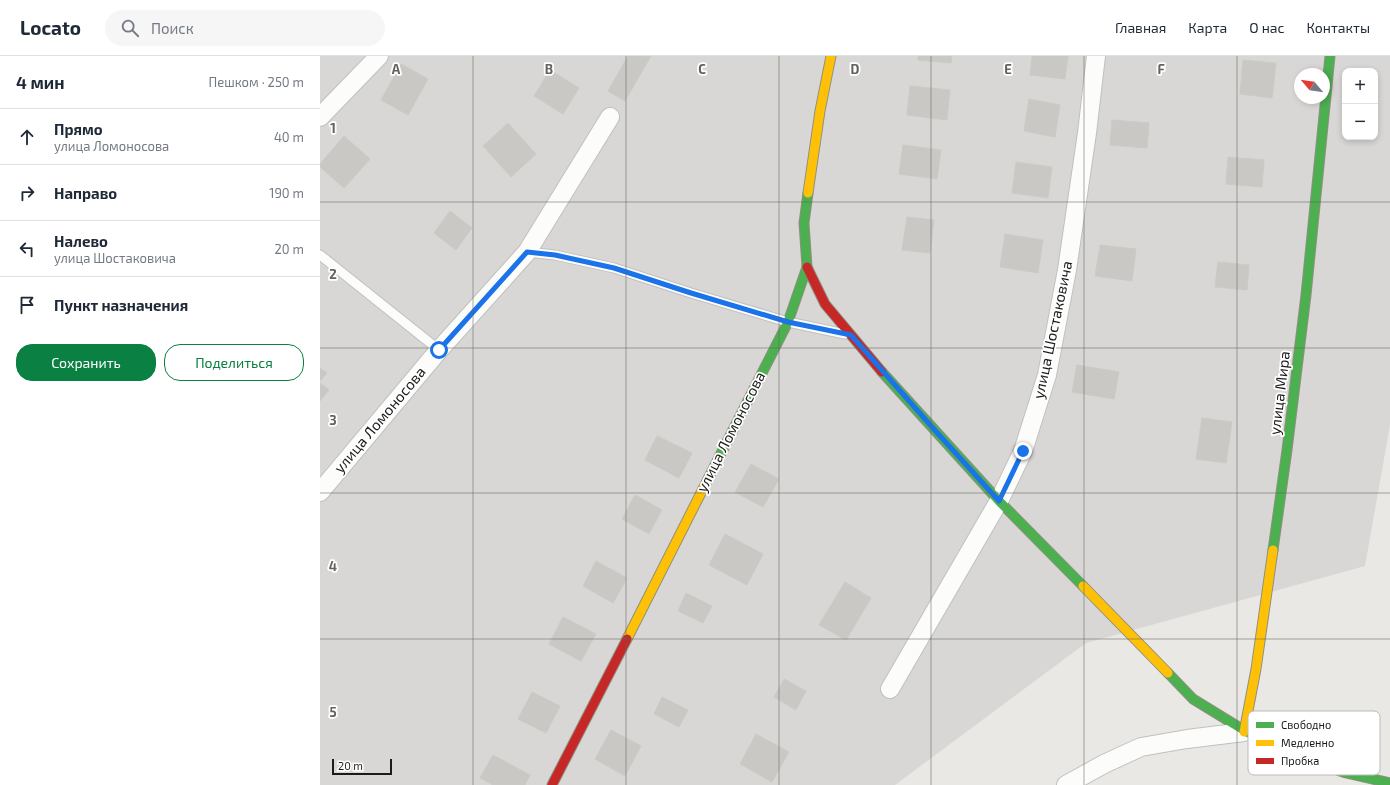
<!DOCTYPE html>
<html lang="ru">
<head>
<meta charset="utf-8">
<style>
	body { margin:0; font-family:"Exo 2",sans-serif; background:#f6f6f7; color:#1f2937 }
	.controls { position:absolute; right:12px; top:12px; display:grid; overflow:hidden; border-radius:8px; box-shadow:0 2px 6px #0003 }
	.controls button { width:36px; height:36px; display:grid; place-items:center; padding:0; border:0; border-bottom:1px solid #e0e1e3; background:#fff; color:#1f2937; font:20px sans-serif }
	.compass { position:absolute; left:974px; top:12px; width:36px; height:36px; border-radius:50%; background:#fff; box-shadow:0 2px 6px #0003; rotate:299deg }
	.scale { position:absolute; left:12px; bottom:10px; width:60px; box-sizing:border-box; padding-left:4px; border:2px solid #1b1b1b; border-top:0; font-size:11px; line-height:14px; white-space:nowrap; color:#1b1b1b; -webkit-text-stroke:3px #fff; paint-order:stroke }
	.stop { position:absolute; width:12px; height:12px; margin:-9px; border:3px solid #1a73e8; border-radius:50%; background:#fff }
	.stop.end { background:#1a73e8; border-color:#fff; box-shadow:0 1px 4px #0008 }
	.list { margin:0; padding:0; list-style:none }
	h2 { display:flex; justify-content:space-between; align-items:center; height:52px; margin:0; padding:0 16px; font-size:17px }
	h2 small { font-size:13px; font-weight:400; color:#747a83 }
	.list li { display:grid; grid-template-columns:26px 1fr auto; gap:12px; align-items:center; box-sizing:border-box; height:56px; padding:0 16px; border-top:1px solid #e0e1e3 }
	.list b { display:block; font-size:15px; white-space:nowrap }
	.list p { margin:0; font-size:13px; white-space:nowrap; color:#747a83 }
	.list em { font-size:13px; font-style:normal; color:#747a83 }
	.actions { display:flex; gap:8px; padding:12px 16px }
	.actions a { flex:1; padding:9px 0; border:1px solid #0b8043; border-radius:16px; text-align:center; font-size:14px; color:#0b8043 }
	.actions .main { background:#0b8043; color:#fff }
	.icon { flex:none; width:22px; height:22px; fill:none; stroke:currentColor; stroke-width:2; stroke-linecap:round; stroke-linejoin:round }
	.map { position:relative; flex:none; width:1070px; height:729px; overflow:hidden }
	header { display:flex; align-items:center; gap:24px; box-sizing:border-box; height:56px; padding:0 20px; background:#fff; border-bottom:1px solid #e0e1e3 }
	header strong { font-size:19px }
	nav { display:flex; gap:22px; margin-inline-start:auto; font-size:14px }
	.search { width:280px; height:36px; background:#f6f6f7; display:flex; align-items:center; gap:10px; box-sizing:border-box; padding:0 14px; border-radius:22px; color:#747a83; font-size:15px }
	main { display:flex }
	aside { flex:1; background:#fff }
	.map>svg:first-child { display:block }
	.residential { fill:#d8d7d5; fill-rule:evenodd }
	.building { fill:#cac8c5; stroke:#cccac6 }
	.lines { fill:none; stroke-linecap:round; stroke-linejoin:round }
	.lane-casing { stroke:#c0c0be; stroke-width:11 }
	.street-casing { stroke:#c0c0be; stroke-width:20 }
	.fast-casing { stroke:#8e917f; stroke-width:11 }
	.slow-casing { stroke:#8e917f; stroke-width:11 }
	.jam-casing { stroke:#8e917f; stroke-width:11 }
	.lane { stroke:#fcfcfb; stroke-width:9 }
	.street { stroke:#fcfcfb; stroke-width:18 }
	.fast { stroke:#4caf50; stroke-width:9 }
	.slow { stroke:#ffc107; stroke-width:9 }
	.jam { stroke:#c62828; stroke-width:9 }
	.route { stroke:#1a73e8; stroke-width:5 }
	.grid { fill:none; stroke:#636361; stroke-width:1; stroke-opacity:0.55 }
	.labels { text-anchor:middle; stroke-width:3.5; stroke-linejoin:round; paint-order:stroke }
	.street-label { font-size:15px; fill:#1b1b1b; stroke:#fff }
	.key { fill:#fff; stroke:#bbb; stroke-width:1 }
	.key-label { font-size:11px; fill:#1b1b1b }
	.grid-label { font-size:13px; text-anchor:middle; font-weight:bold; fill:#636361; stroke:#fff; stroke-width:3.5; stroke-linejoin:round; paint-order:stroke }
</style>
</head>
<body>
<header>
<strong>Locato</strong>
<div class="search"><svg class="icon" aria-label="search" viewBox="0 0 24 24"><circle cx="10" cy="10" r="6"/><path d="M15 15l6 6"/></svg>Поиск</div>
<nav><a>Главная</a><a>Карта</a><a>О нас</a><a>Контакты</a></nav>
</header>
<main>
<aside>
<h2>4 мин<small>Пешком · 250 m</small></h2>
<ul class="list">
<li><svg class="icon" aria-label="ahead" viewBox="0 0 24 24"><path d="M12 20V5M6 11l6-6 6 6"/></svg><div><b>Прямо</b><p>улица Ломоносова</p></div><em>40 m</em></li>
<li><svg class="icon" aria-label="right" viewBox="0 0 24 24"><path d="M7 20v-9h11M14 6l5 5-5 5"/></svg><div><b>Направо</b></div><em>190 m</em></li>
<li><svg class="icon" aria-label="left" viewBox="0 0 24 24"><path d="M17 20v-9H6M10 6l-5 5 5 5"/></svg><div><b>Налево</b><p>улица Шостаковича</p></div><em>20 m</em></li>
<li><svg class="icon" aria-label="arrive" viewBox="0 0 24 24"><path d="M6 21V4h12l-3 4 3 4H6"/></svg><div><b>Пункт назначения</b></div></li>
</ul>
<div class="actions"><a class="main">Сохранить</a><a>Поделиться</a></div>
</aside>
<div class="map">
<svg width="1070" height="729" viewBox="0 0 1070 729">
	<rect width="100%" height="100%" fill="#e9e8e4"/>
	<path class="residential" d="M0 0H1070V369L1045 510 766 587 575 729H0ZM1025 15H1055V81H1025ZM980 18H1004V42H980Z"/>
	<g class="building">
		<polygon points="308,0 331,0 305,45 288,35"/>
		<polygon points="598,0 632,0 631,7 598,4"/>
		<polygon points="712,0 748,0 745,23 710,19"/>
		<polygon points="923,4 956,7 952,42 920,38"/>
		<polygon points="81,8 108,23 88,59 61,44"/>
		<polygon points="230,14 259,32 243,58 214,40"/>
		<polygon points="590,30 630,34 627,64 587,59"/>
		<polygon points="709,43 740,49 735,81 704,75"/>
		<polygon points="792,64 829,67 827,92 790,89"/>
		<polygon points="188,67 216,98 191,121 163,90"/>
		<polygon points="24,80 50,103 24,132 0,111 0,108"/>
		<polygon points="583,89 621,94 617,123 579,118"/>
		<polygon points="908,101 944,104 942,131 906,128"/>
		<polygon points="696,106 732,111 728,142 692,137"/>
		<polygon points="130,155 152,172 136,194 114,177"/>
		<polygon points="587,161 614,164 610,197 582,194"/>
		<polygon points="685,178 723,184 718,217 680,211"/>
		<polygon points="780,189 816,193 812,225 775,220"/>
		<polygon points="898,206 929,209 927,234 895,231"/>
		<polygon points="757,309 799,316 794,343 752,336"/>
		<polygon points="0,312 7,317 0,325"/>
		<polygon points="0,327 9,334 0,345"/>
		<polygon points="882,362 912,366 906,407 876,403"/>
		<polygon points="337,380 372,397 359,422 325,404"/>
		<polygon points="431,408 459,423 443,451 415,436"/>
		<polygon points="315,439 342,454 329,478 302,463"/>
		<polygon points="405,478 443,498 427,529 389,509"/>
		<polygon points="276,505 307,522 293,547 263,530"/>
		<polygon points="525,526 551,542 526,584 499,569"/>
		<polygon points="366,537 392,550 383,567 358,555"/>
		<polygon points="243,561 276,578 261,605 229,588"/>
		<polygon points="464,623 486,635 476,654 454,641"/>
		<polygon points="212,636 240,650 226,677 198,663"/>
		<polygon points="342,641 368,654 359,671 334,658"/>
		<polygon points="291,674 321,690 305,720 275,703"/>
		<polygon points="436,678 469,696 452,726 420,708"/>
		<polygon points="173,699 210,719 205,729 173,729 160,722"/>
	</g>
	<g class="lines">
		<g class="lane-casing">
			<g id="lane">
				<polyline points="207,196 235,199 294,212 371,237 468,266 525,278"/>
				<polyline points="0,199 119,294"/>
			</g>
		</g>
		<g class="street-casing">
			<g id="street">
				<polyline points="0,61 59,0"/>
				<polyline points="0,436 119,294 207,196 290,61"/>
				<polyline points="570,633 679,445 703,395 727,319 747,214 767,77 776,0"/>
				<polyline points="746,729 784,708 821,691 867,683 924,676"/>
			</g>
		</g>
		<g class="fast-casing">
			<g id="fast">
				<polyline points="562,316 679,445 763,530"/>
				<polyline points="388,423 468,266 487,211 484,167 488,137"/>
				<polyline points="953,494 967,394 986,239 1010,0"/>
				<polyline points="848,617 873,643 953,692 1026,717 1070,727"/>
			</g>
		</g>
		<g class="slow-casing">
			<g id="slow">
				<polyline points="488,137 500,55 511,0"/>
				<polyline points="763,530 848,617"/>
				<polyline points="307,583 388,423"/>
				<polyline points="924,676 936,613 953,494"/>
			</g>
		</g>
		<g class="jam-casing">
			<g id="jam">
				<polyline points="487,211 505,248 562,316"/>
				<polyline points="232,729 307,583"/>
			</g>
		</g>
		<use href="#lane" class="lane"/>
		<use href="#street" class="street"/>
		<use href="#fast" class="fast"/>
		<use href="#slow" class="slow"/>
		<use href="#jam" class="jam"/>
	</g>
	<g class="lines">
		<polyline class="route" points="119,294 207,196 235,199 294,212 371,237 468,266 531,279 612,371 679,445 703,395"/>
	</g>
	<path class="grid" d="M153 0V729M306 0V729M459 0V729M611 0V729M764 0V729M917 0V729M0 146H1070M0 292H1070M0 437H1070M0 583H1070"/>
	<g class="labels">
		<g class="street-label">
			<text transform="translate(733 274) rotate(-78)" y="5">улица Шостаковича</text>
			<text transform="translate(960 337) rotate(-83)" y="5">улица Мира</text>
			<text transform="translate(60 364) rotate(-50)" y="5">улица Ломоносова</text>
			<text transform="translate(411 376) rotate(-63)" y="5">улица Ломоносова</text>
		</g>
	</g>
	<rect x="928" y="655" width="132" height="64" rx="6" class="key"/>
	<rect x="936" y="666" width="18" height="6" fill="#4caf50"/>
	<rect x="936" y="684" width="18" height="6" fill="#ffc107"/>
	<rect x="936" y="702" width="18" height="6" fill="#c62828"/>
	<g class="key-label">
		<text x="961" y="673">Свободно</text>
		<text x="961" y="691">Медленно</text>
		<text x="961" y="709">Пробка</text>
	</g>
	<g class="grid-label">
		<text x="76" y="18">A</text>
		<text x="229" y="18">B</text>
		<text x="382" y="18">C</text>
		<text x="535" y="18">D</text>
		<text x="688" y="18">E</text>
		<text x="841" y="18">F</text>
		<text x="13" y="77">1</text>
		<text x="13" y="223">2</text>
		<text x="13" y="369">3</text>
		<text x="13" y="515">4</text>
		<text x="13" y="661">5</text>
	</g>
</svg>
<div class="controls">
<button>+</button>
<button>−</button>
</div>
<svg class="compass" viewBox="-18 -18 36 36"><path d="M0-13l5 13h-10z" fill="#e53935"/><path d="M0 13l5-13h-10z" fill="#747a83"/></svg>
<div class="scale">20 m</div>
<div class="stop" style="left:119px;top:294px"></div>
<div class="stop end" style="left:703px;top:395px"></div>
</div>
</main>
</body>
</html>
